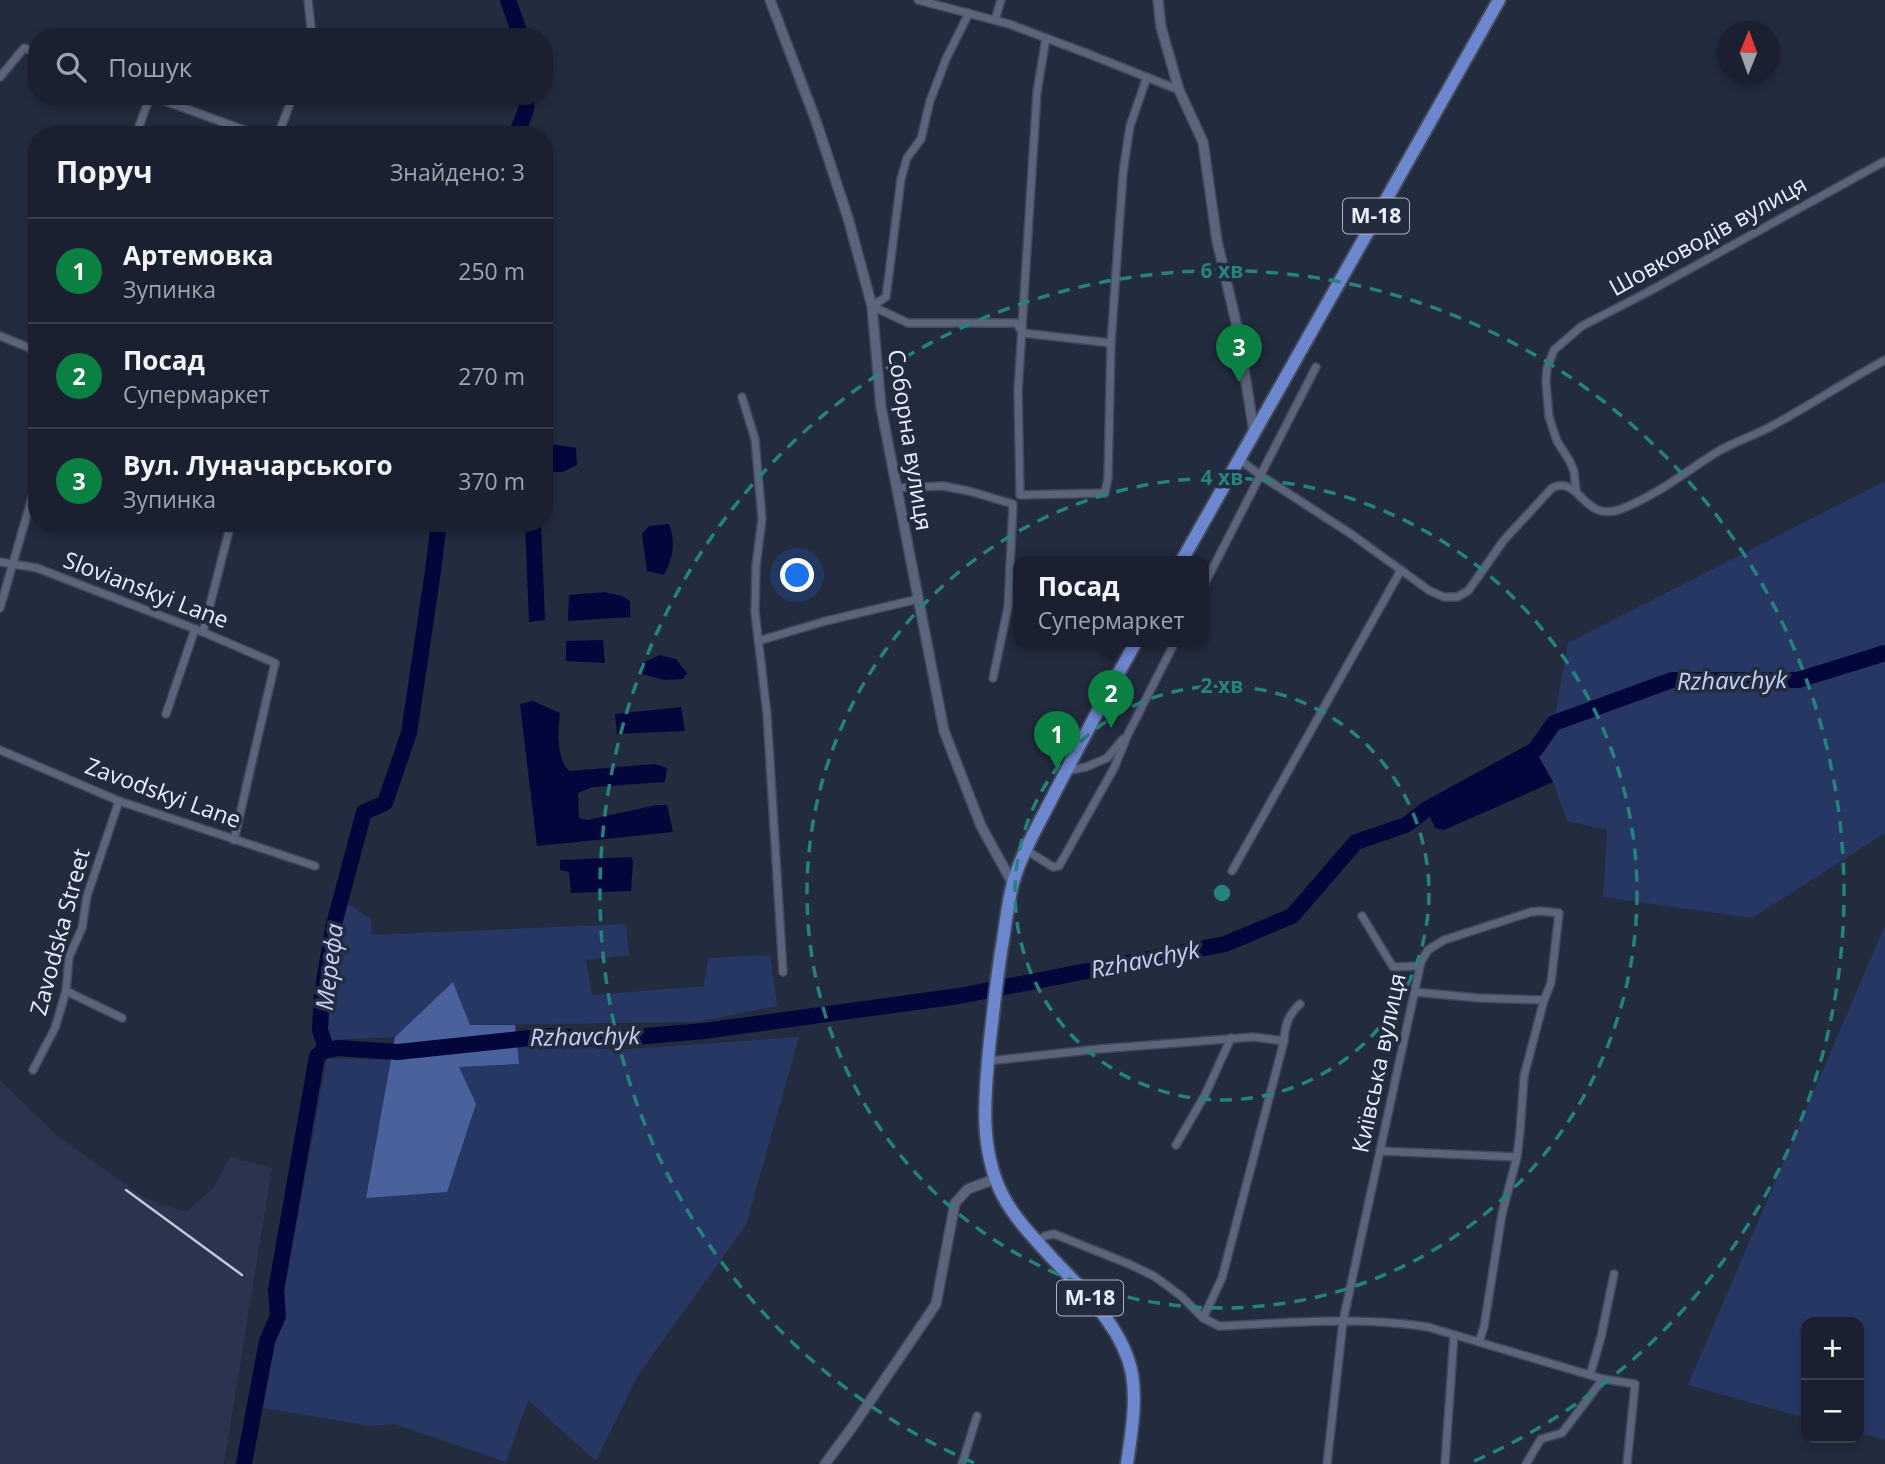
<!DOCTYPE html>
<html lang="uk">
<head>
<meta charset="utf-8">
<style>
	body { margin:0; font-family:"Open Sans",sans-serif; background:#272d3b; color:#f1f3f6 }
	.controls { position:absolute; right:21px; bottom:21px; display:grid; overflow:hidden; border-radius:14px; box-shadow:0 4px 10px #0003 }
	.controls button { width:63px; height:63px; display:grid; place-items:center; padding:0; border:0; border-bottom:2px solid #383e4b; background:#1a202f; color:#f1f3f6; font:35px sans-serif }
	.compass { position:absolute; left:1717px; top:21px; width:63px; height:63px; border-radius:50%; background:#1a202f; box-shadow:0 4px 10px #0003; rotate:1deg }
	.you { position:absolute; left:798px; top:576px; width:24px; height:24px; margin:-18px; border:5px solid #fff; border-radius:50%; background:#1a73e8; box-shadow:0 0 0 10px #1a73e833 }
	.badge { display:grid; place-items:center; width:46px; height:46px; border-radius:50%; background:#0b8043; color:#fff; font-size:23px; font-weight:700 }
	.pin { position:absolute; translate:-50% -58px; filter:drop-shadow(0 2px 4px #0008) }
	.pin::after { content:''; position:absolute; top:37px; width:24px; height:21px; background:inherit; clip-path:polygon(0 0,100% 0,50% 100%) }
	.popup { position:absolute; left:1013px; top:556px; width:196px; height:91px; box-sizing:border-box; display:grid; place-content:center; border-radius:14px; background:#1a202f; filter:drop-shadow(0 2px 5px #0005); font-size:23px; white-space:nowrap; color:#9fa3aa }
	.popup b { font-size:26px; color:#f1f3f6 }
	.popup::after { content:''; position:absolute; left:50%; top:100%; margin-left:-14px; border:14px solid transparent; border-top-color:#1a202f }
	.list { margin:0; padding:0; list-style:none }
	h2 { display:flex; justify-content:space-between; align-items:center; height:91px; margin:0; padding:0 28px; font-size:30px }
	h2 small { font-size:23px; font-weight:400; color:#9fa3aa }
	.list li { display:grid; grid-template-columns:46px 1fr auto; gap:21px; align-items:center; box-sizing:border-box; height:105px; padding:0 28px; border-top:2px solid #383e4b }
	.list b { display:block; font-size:26px; white-space:nowrap }
	.list p { margin:0; font-size:23px; white-space:nowrap; color:#9fa3aa }
	.list em { font-size:23px; font-style:normal; color:#9fa3aa }
	.icon { flex:none; width:38px; height:38px; fill:none; stroke:currentColor; stroke-width:2; stroke-linecap:round; stroke-linejoin:round }
	.map { position:relative; flex:none; width:1885px; height:1464px; overflow:hidden }
	.search { position:absolute; background:#1a202f; box-shadow:0 4px 10px #0003; left:28px; top:28px; width:525px; height:77px; display:flex; align-items:center; gap:18px; box-sizing:border-box; padding:0 24px; border-radius:28px; color:#9fa3aa; font-size:26px }
	.panel { position:absolute; background:#1a202f; box-shadow:0 4px 10px #0003; left:28px; top:126px; width:525px; height:406px; border-radius:28px }
	.map>svg:first-child { display:block }
	.built { fill:#2a344e }
	.green { fill:#273764 }
	.forest { fill:#4a619c }
	.water { fill:#03063a }
	.lines { fill:none; stroke-linecap:round; stroke-linejoin:round }
	.river { stroke:#03063a; stroke-width:16 }
	.minor-casing { stroke:#414859; stroke-width:10 }
	.tertiary-casing { stroke:#414859; stroke-width:12 }
	.trunk-casing { stroke:#414859; stroke-width:16 }
	.minor { stroke:#5b647b; stroke-width:7 }
	.tertiary { stroke:#5b647b; stroke-width:9 }
	.trunk { stroke:#6c87ce; stroke-width:12 }
	.rail { stroke:#c1c7d6; stroke-width:2.5 }
	.ring { fill:none; stroke:#25827c; stroke-width:3.5; stroke-dasharray:12 9 }
	.labels { text-anchor:middle; stroke-width:7; stroke-linejoin:round; paint-order:stroke }
	.shield { fill:#232b3f; stroke:#adb4c3; stroke-width:2 }
	.shield-label { font-size:21px; font-weight:bold; fill:#e8eefc }
	.street-label { font-size:23px; fill:#e8eefc; stroke:#232b3f }
	.water-label { font-size:24px; font-style:italic; fill:#c2d1f4; stroke:#232b3f }
	.centre { fill:#25827c; stroke:#232b3f; stroke-width:3.5 }
	.ring-label { font-size:21px; text-anchor:middle; font-weight:bold; fill:#25827c; stroke:#232b3f; stroke-width:7; stroke-linejoin:round; paint-order:stroke }
</style>
</head>
<body>
<div class="map">
<svg width="1885" height="1464" viewBox="0 0 1885 1464">
	<rect width="100%" height="100%" fill="#232b3f"/>
	<polygon class="built" points="0,1080 56,1135 143,1197 186,1212 214,1187 230,1157 272,1168 224,1464 0,1464"/>
	<g class="green">
		<polygon points="1885,481 1885,833 1752,918 1603,897 1607,830 1567,821 1553,782 1535,750 1554,723 1568,643"/>
		<polygon points="346,903 371,919 372,935 626,924 629,955 586,960 592,995 704,986 708,958 770,955 777,1006 697,1022 470,1025 453,983 395,1037 330,1040 323,1026"/>
		<polygon points="1885,925 1885,1440 1859,1433 1859,1322 1806,1322 1806,1418 1688,1385"/>
		<polygon points="799,1037 746,1225 638,1375 596,1461 528,1400 506,1462 394,1424 370,1426 263,1408 327,1058 391,1060 366,1198 459,1067 519,1064 516,1039 614,1050"/>
	</g>
	<polygon class="forest" points="453,982 470,1025 515,1025 519,1064 459,1067 476,1104 447,1192 366,1198 395,1037"/>
	<g class="water">
		<polygon points="544,443 576,448 577,465 563,472 544,472"/>
		<polygon points="525,523 541,523 545,620 529,622"/>
		<path d="M669 524C676 542 673 558 664 575L647 571 642 534 649 526Z"/>
		<polygon points="604,592 622,596 630,601 630,617 568,621 569,595"/>
		<polygon points="603,640 605,663 566,661 566,641"/>
		<polygon points="660,655 676,659 687,673 683,679 664,680 642,674 640,664"/>
		<path d="M533 701 560 713C558 731 556 757 569 771L655 764 667 768 665 782 593 787 578 793 579 818 587 820 657 805H667L673 832 537 846 520 704Z"/>
		<polygon points="681,707 685,731 617,734 615,714"/>
		<polygon points="1535,750 1553,782 1444,830 1435,828 1427,809"/>
		<polygon points="631,857 633,861 631,891 571,893 569,872 560,870 560,860"/>
	</g>
	<g class="lines">
		<g class="river">
			<polyline points="508,0 521,37"/>
			<polyline points="516,135 526,110 527,96"/>
			<polyline points="324,1051 338,1048 398,1052 549,1036 611,1039 704,1031 959,996 1225,944 1292,916 1356,842 1406,825 1427,809 1535,750 1554,723 1672,680 1798,680 1885,653"/>
			<polyline points="244,1464 267,1341 278,1316 276,1290 317,1056 324,1051 324,1042 320,1030 322,994 333,928 364,812 385,803 409,733 432,578 439,523"/>
		</g>
		<g class="minor-casing">
			<g id="minor">
				<polyline points="308,0 312,37"/>
				<polyline points="918,0 1009,24 1086,53 1179,90"/>
				<polyline points="969,13 946,59 930,101 921,139 907,158 901,179 886,297 872,306 908,323 1016,323 1023,333 1111,343"/>
				<polyline points="995,20 1001,0"/>
				<polyline points="1046,38 1037,92 1018,391 1020,495 1105,493 1108,478 1111,343 1123,173 1130,126 1147,77"/>
				<polyline points="0,77 24,48 37,53"/>
				<polyline points="151,96 258,135"/>
				<polyline points="136,135 150,96"/>
				<polyline points="278,135 293,96"/>
				<polyline points="0,336 37,351"/>
				<polyline points="742,397 755,439 762,519 756,566 755,612 767,714 783,972"/>
				<path d="M1239 459 1260 475 1351 534 1430 591 1444 597H1457L1468 591 1504 540 1552 488C1580 474 1583 524 1621 509 1656 496 1685 472 1717 452 1734 442 1753 436 1770 427 1809 406 1846 381 1885 360"/>
				<polyline points="896,488 943,486 969,491 1013,504 1008,607 993,678"/>
				<polyline points="1576,490 1574,471 1569,460 1557,441 1549,417 1546,382 1547,368 1554,350 1582,326 1646,293 1885,161"/>
				<polyline points="0,562 37,568 203,632 275,663 234,840"/>
				<polyline points="1204,585 1316,367"/>
				<polyline points="0,608 37,480"/>
				<polyline points="203,632 231,523"/>
				<polyline points="758,641 826,621 918,599"/>
				<polyline points="166,714 195,629"/>
				<polyline points="0,750 119,801 315,866"/>
				<polyline points="1066,771 1086,767 1107,758 1123,739"/>
				<polyline points="1026,850 1053,867 1059,866 1114,768 1128,734 1175,642"/>
				<polyline points="1232,871 1401,570"/>
				<polyline points="1362,916 1393,967 1420,966"/>
				<polyline points="66,991 122,1018"/>
				<polyline points="1414,992 1479,998 1544,1000"/>
				<polyline points="988,1061 1099,1049 1254,1037 1284,1041"/>
				<polyline points="33,1070 55,1028 66,991 69,957 82,928 87,896 119,801"/>
				<polyline points="1176,1145 1205,1095 1231,1038"/>
				<polyline points="1380,1151 1517,1157"/>
				<path d="M1038 1242 1045 1236 1054 1234 1129 1264 1154 1276 1181 1296 1203 1318 1219 1326C1288 1323 1360 1316 1428 1327L1603 1379 1635 1384 1627 1464"/>
				<path d="M1203 1318 1222 1278 1284 1041C1285 1025 1288 1015 1300 1004"/>
				<polyline points="1590,1375 1601,1337 1614,1274"/>
				<polyline points="962,1464 977,1416"/>
				<polyline points="1327,1464 1343,1321 1421,962 1428,950 1444,940 1531,912 1541,911 1559,913 1551,983 1544,1000 1524,1076 1520,1132 1517,1157 1502,1214 1484,1327 1479,1342"/>
				<polyline points="1445,1464 1454,1335"/>
				<polyline points="1526,1464 1541,1439 1562,1433 1603,1379"/>
			</g>
		</g>
		<g class="tertiary-casing">
			<g id="tertiary">
				<polyline points="770,0 816,121 848,218 872,306 881,407 944,731 981,826 1013,884"/>
				<polyline points="1158,0 1161,27 1179,90 1203,142 1217,241 1238,331 1254,432"/>
				<polyline points="825,1464 853,1426 936,1304 955,1203 968,1189 995,1179"/>
			</g>
		</g>
		<g class="trunk-casing">
			<g id="trunk">
				<polyline points="1181,562 1499,0"/>
				<path d="M1127 1464C1131 1435 1137 1403 1132 1374 1123 1327 1084 1292 1052 1258 1035 1239 1015 1219 1003 1196 978 1148 985 1092 990 1040 994 1007 997 973 1003 940 1006 921 1008 901 1013 883 1022 852 1039 824 1053 796 1080 744 1107 693 1136 642"/>
			</g>
		</g>
		<use href="#minor" class="minor"/>
		<use href="#tertiary" class="tertiary"/>
		<use href="#trunk" class="trunk"/>
		<polyline class="rail" points="126,1190 242,1275"/>
	</g>
	<g class="ring">
		<circle cx="1222" cy="893" r="207"/>
		<circle cx="1222" cy="893" r="415"/>
		<path d="M974 1463A622 622 0 1 1 1470 1463"/>
	</g>
	<g class="labels">
		<g class="shield">
			<rect x="1343" y="198.5" width="66" height="35" rx="5"/>
			<rect x="1057" y="1280.5" width="66" height="35" rx="5"/>
		</g>
		<g class="shield-label">
			<text x="1376" y="223">М-18</text>
			<text x="1090" y="1305">М-18</text>
		</g>
		<g class="street-label">
			<text transform="translate(1708 236) rotate(-29)" y="8">Шовководів вулиця</text>
			<text transform="translate(910 440) rotate(81)" y="8">Соборна вулиця</text>
			<text transform="translate(146 590) rotate(21)" y="8">Slovianskyi Lane</text>
			<text transform="translate(163 793) rotate(20)" y="8">Zavodskyi Lane</text>
			<text transform="translate(60 932) rotate(-75)" y="8">Zavodska Street</text>
			<text transform="translate(1379 1063) rotate(-78)" y="8">Київська вулиця</text>
		</g>
		<g class="water-label">
			<text transform="translate(1732 681) rotate(-1)" y="8">Rzhavchyk</text>
			<text transform="translate(1145 960) rotate(-11)" y="8">Rzhavchyk</text>
			<text transform="translate(330 967) rotate(-83)" y="8">Мерефа</text>
			<text transform="translate(585 1037) rotate(-1)" y="8">Rzhavchyk</text>
		</g>
	</g>
	<circle cx="1222" cy="893" r="10" class="centre"/>
	<g class="ring-label">
		<text x="1222" y="278">6 хв</text>
		<text x="1222" y="485">4 хв</text>
		<text x="1222" y="693">2 хв</text>
	</g>
</svg>
<div class="controls">
<button>+</button>
<button>−</button>
</div>
<svg class="compass" viewBox="-18 -18 36 36"><path d="M0-13l5 13h-10z" fill="#e53935"/><path d="M0 13l5-13h-10z" fill="#9fa3aa"/></svg>
<div class="you"></div>
<div class="pin badge" style="left:1057px;top:769px">1</div>
<div class="pin badge" style="left:1111px;top:728px">2</div>
<div class="popup"><b>Посад</b>Супермаркет</div>
<div class="pin badge" style="left:1239px;top:382px">3</div>
<div class="search"><svg class="icon" aria-label="search" viewBox="0 0 24 24"><circle cx="10" cy="10" r="6"/><path d="M15 15l6 6"/></svg>Пошук</div>
<section class="panel">
<h2>Поруч<small>Знайдено: 3</small></h2>
<ul class="list">
<li><span class="badge">1</span><div><b>Артемовка</b><p>Зупинка</p></div><em>250 m</em></li>
<li><span class="badge">2</span><div><b>Посад</b><p>Супермаркет</p></div><em>270 m</em></li>
<li><span class="badge">3</span><div><b>Вул. Луначарського</b><p>Зупинка</p></div><em>370 m</em></li>
</ul>
</section>
</div>
</body>
</html>
